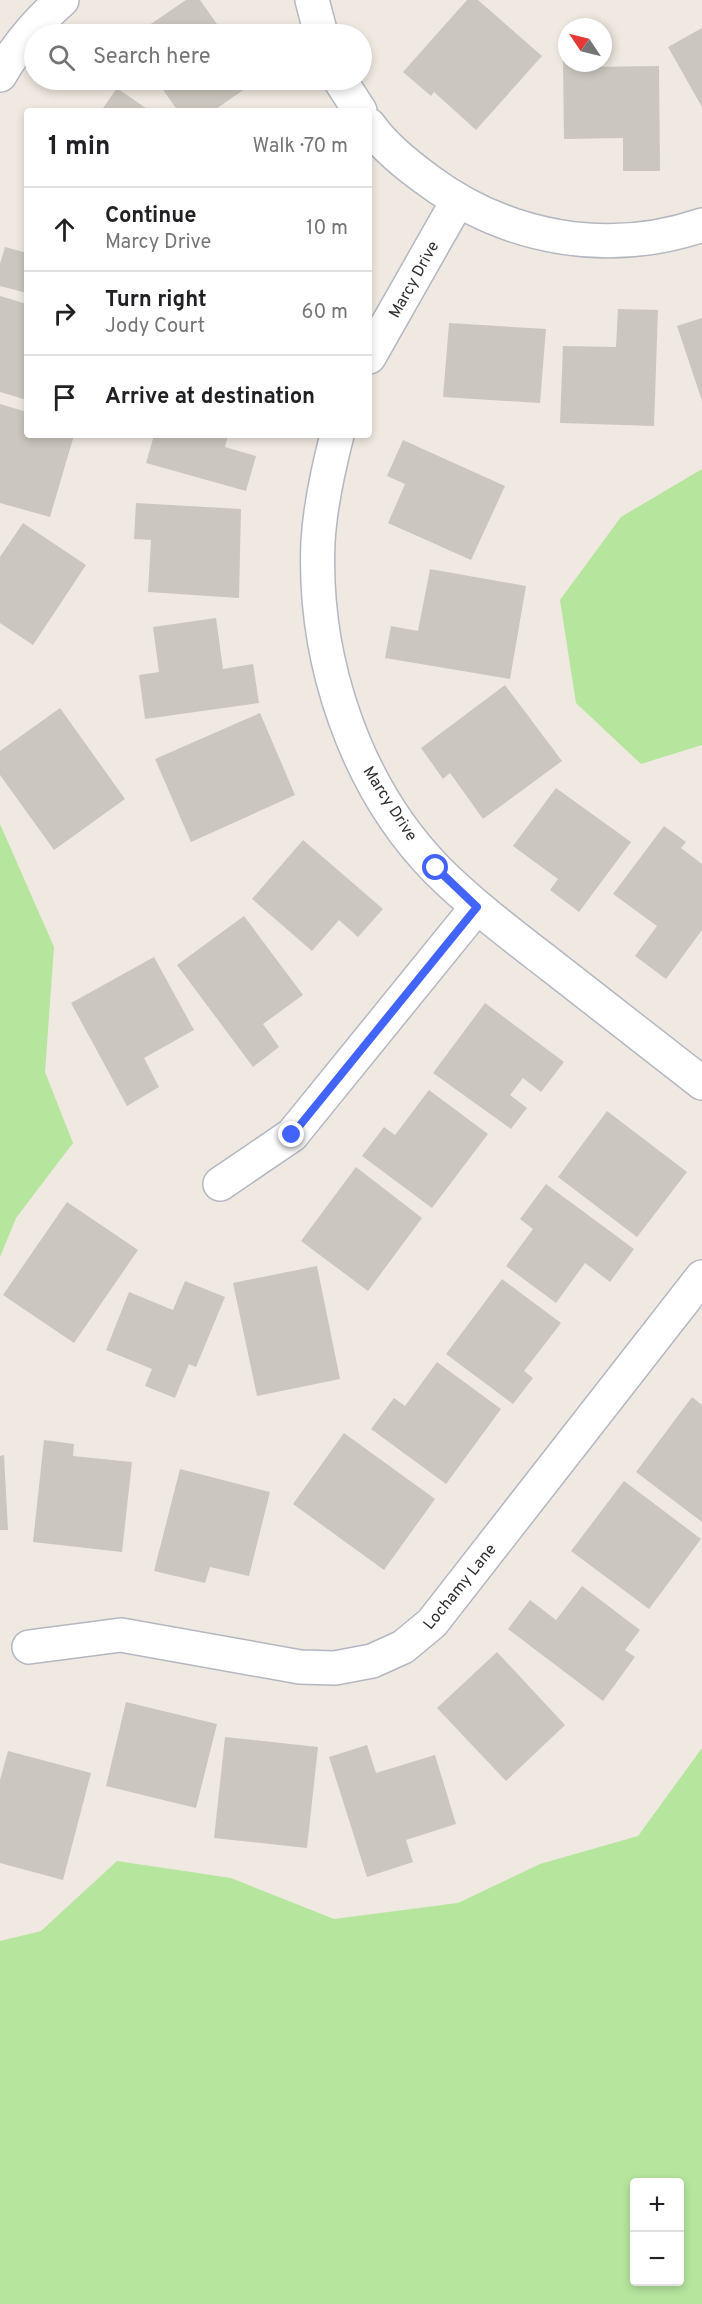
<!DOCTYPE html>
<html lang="en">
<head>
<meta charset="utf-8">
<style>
	body { margin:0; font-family:Overpass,sans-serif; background:#f6f6f6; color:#202124 }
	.controls { position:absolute; right:18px; bottom:18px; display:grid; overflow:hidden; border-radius:6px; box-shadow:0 3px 9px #0003 }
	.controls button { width:54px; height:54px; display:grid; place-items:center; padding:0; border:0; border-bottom:2px solid #e0e0e0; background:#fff; color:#202124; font:30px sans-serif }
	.compass { position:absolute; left:558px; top:18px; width:54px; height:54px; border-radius:50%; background:#fff; box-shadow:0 3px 9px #0003; rotate:305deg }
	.stop { position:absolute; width:18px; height:18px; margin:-14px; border:4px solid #4264fb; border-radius:50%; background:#fff }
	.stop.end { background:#4264fb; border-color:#fff; box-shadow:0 2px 6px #0008 }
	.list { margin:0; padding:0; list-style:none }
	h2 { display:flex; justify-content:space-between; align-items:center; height:78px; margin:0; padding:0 24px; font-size:26px }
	h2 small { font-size:20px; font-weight:400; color:#757577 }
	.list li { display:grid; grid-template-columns:39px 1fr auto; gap:18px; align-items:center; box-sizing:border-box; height:84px; padding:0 24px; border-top:2px solid #e0e0e0 }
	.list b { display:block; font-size:22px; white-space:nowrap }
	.list p { margin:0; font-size:20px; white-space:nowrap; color:#757577 }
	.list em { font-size:20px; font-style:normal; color:#757577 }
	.icon { flex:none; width:33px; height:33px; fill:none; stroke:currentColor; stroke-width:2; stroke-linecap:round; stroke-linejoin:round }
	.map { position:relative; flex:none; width:702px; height:2304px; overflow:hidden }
	.search { position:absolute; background:#fff; box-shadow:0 3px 9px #0003; left:24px; top:24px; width:348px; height:66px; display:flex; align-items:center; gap:15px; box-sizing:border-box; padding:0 21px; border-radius:33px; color:#757577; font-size:22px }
	.panel { position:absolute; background:#fff; box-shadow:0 3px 9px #0003; left:24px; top:108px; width:348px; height:330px; border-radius:6px }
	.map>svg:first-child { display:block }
	.green { fill:#b6e59e; fill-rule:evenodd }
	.building { fill:#cbc7bf }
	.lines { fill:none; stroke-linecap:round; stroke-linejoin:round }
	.minor-casing { stroke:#b4b7c1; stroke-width:36 }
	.minor { stroke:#fff; stroke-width:33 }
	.route { stroke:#4264fb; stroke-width:8 }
	.labels { text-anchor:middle; stroke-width:4.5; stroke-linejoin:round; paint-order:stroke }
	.street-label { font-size:16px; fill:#2e2e2e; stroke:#fff }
</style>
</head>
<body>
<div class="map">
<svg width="702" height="2304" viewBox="0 0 702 2304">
	<rect width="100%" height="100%" fill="#efe9e1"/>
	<g class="green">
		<polygon points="702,469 702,745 641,764 576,703 560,600 621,517"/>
		<polygon points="0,824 54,947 45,1072 73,1143 16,1218 0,1257"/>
		<path d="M702 1748V2304H0V1941L41 1931 117 1861 231 1878 334 1919 458 1903 540 1864 638 1836ZM634 2182H680V2282H634Z"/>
	</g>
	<g class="building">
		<polygon points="186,0 200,0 224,34 136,34"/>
		<polygon points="467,0 478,0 542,56 476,130 434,92 431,96 403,72"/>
		<polygon points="702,28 702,107 668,47"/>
		<polygon points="563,59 567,59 567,63 589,63 589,67 659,66 660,171 623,171 623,138 564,139"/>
		<polygon points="156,80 255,80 256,81 213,111 178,111"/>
		<polygon points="117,88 150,111 101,111"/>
		<polygon points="5,247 27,253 27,293 0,286 0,264"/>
		<polygon points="0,296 27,304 27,400 0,392"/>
		<polygon points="618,309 658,310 654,426 560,423 563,346 616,347"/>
		<polygon points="702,318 702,401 677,326"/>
		<polygon points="449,323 546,329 540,403 443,397"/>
		<polygon points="0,404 27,412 27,435 74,435 50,517 0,503"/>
		<polygon points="154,435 228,435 225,447 256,456 246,491 146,463"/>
		<polygon points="403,440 505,486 471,560 388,523 405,484 387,476"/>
		<polygon points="136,503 241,509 239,598 148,592 151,540 134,539"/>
		<polygon points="23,523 86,565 33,645 0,623 0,557"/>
		<polygon points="430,569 526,586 510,679 385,658 391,626 418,631"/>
		<polygon points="216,618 223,669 253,664 259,703 145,719 139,675 159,672 153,627"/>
		<polygon points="505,685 562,761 483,819 450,773 443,779 421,748"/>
		<polygon points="60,708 125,799 54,850 0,775 0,751"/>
		<polygon points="260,713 295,795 191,842 155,759"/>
		<polygon points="556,788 631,842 579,912 550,890 558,879 513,846"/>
		<polygon points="664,826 686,842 681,848 702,864 702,930 666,979 635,956 657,926 613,894"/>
		<polygon points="303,840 383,909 358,937 339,920 312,951 252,899"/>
		<polygon points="244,916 303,995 263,1024 279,1047 253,1067 177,965"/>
		<polygon points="154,957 194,1030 144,1058 159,1087 127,1106 71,1003"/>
		<polygon points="485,1003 564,1062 541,1092 523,1078 510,1095 527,1108 511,1129 433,1073"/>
		<polygon points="429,1090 488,1134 432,1208 362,1156 384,1127 395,1135"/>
		<polygon points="607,1111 687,1172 637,1237 558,1177"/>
		<polygon points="356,1167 422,1218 368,1291 301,1241"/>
		<polygon points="546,1184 634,1249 610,1282 585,1263 556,1303 506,1266 533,1229 520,1219"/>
		<polygon points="67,1202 138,1250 74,1343 3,1295"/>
		<polygon points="317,1266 340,1379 257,1396 233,1283"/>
		<polygon points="502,1279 561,1323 524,1371 533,1378 513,1404 446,1354"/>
		<polygon points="185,1281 225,1297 196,1367 189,1364 175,1398 145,1386 152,1369 106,1350 129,1292 173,1310"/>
		<polygon points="437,1362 501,1409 446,1484 371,1429 394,1398 405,1406"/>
		<polygon points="692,1397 702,1405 702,1522 636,1472"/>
		<polygon points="344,1433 435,1499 384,1570 293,1504"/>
		<polygon points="44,1440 74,1444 73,1456 132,1462 122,1552 33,1542"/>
		<polygon points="4,1455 8,1530 0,1530 0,1456"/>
		<polygon points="180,1469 270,1492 249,1576 210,1567 205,1583 154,1571"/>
		<polygon points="624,1481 701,1539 649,1609 571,1551"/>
		<polygon points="582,1586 640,1630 625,1650 635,1657 603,1701 508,1629 530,1600 556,1620"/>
		<polygon points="497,1652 565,1725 506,1781 437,1708"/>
		<polygon points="126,1702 217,1724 196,1808 106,1786"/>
		<polygon points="225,1737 318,1747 307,1848 214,1838"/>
		<polygon points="367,1745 376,1773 435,1755 456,1824 406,1840 413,1862 367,1877 329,1757"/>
		<polygon points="8,1751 91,1773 63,1880 0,1863 0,1780"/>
	</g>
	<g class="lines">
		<g class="minor-casing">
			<g id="minor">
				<polyline points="312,0 321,34"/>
				<path d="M0 75C16 47 37 22 62 0"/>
				<polyline points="340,80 360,111"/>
				<path d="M369 125C384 147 407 165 429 181 508 239 608 257 702 225"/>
				<polyline points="369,357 457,202"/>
				<path d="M337 435C328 470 320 505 318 542 313 658 354 785 437 870 472 905 512 935 552 966 602 1005 652 1044 702 1083"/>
				<polyline points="220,1184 292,1135 477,907"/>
				<polyline points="29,1647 121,1635 300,1667 335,1668 372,1661 403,1647 432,1623 702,1277"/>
			</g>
		</g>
		<use href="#minor" class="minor"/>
	</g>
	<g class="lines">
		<polyline class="route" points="292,1135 477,907 436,868"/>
	</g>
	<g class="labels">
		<g class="street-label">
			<text transform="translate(413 279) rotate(-61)" y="6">Marcy Drive</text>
			<text transform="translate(391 803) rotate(57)" y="6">Marcy Drive</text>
			<text transform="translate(459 1586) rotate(-51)" y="6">Lochamy Lane</text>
		</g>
	</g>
</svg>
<div class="controls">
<button>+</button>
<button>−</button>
</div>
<svg class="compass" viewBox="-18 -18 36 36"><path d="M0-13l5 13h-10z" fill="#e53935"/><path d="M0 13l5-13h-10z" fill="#757577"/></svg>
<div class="stop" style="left:436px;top:868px"></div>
<div class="stop end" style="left:292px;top:1135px"></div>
<div class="search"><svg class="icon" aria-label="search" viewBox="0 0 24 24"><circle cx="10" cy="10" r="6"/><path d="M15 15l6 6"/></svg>Search here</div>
<section class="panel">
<h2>1 min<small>Walk · 70 m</small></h2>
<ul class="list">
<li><svg class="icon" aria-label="ahead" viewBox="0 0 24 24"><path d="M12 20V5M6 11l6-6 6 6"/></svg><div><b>Continue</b><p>Marcy Drive</p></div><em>10 m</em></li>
<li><svg class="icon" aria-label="right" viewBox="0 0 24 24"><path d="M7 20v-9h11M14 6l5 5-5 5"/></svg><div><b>Turn right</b><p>Jody Court</p></div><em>60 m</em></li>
<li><svg class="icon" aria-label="arrive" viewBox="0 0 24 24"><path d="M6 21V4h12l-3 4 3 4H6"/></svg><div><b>Arrive at destination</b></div></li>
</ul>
</section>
</div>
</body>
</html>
